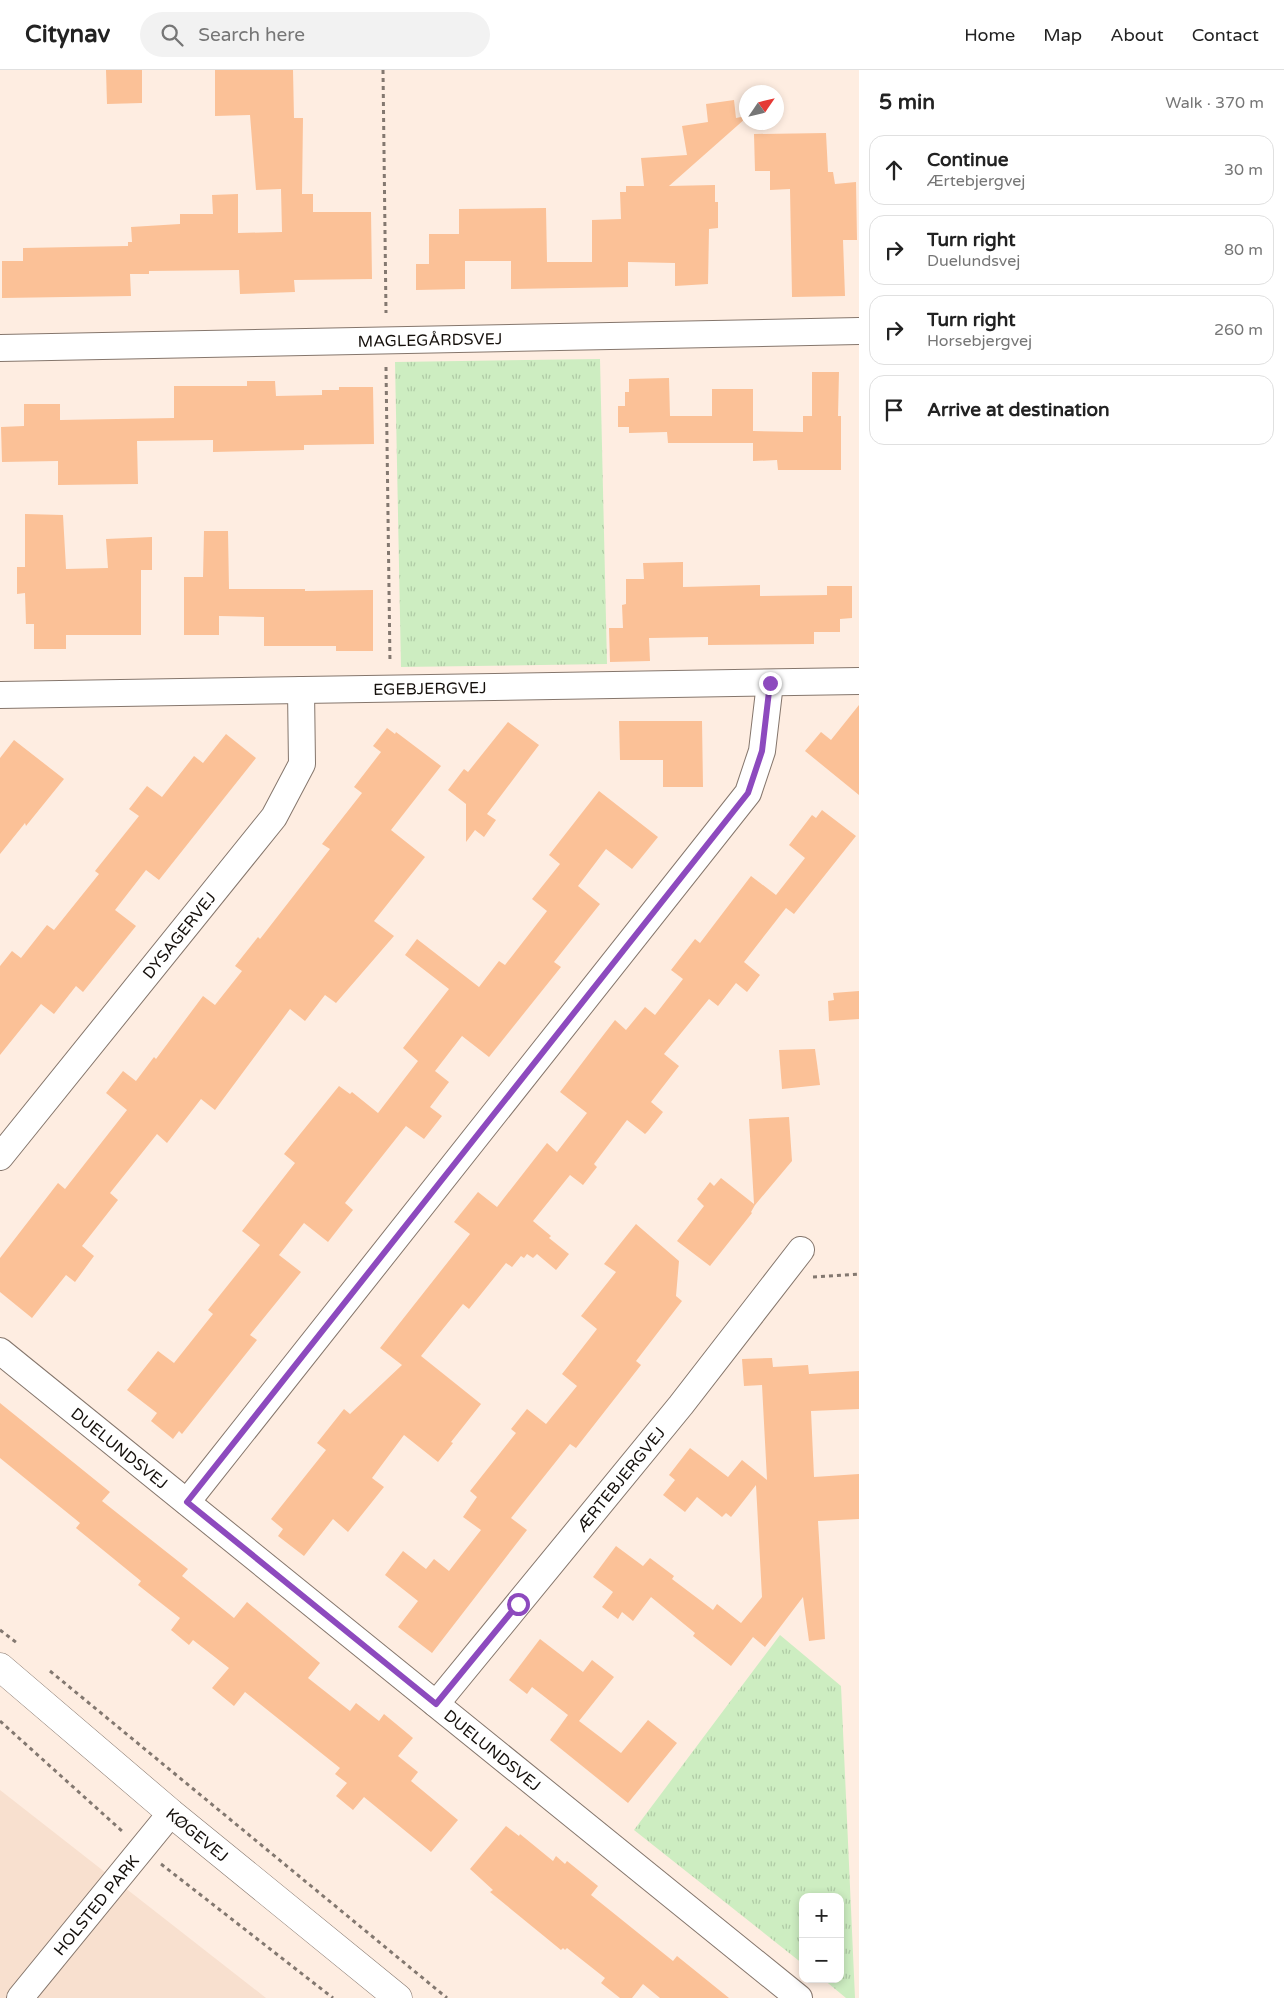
<!DOCTYPE html>
<html lang="en">
<head>
<meta charset="utf-8">
<style>
	body { margin:0; font-family:"Varela Round",sans-serif; background:#f2f2f2; color:#222 }
	.controls { position:absolute; right:15px; bottom:15px; display:grid; overflow:hidden; border-radius:10px; box-shadow:0 2px 8px #0003 }
	.controls button { width:45px; height:45px; display:grid; place-items:center; padding:0; border:0; border-bottom:1px solid #e0e0e0; background:#fff; color:#222; font:25px sans-serif }
	.compass { position:absolute; left:739px; top:15px; width:45px; height:45px; border-radius:50%; background:#fff; box-shadow:0 2px 8px #0003; rotate:55deg }
	.stop { position:absolute; width:15px; height:15px; margin:-11px; border:4px solid #8d4abe; border-radius:50%; background:#fff }
	.stop.end { background:#8d4abe; border-color:#fff; box-shadow:0 1px 5px #0008 }
	.list { margin:0; padding:0; list-style:none }
	h2 { display:flex; justify-content:space-between; align-items:center; height:65px; margin:0; padding:0 20px; font-size:21px }
	h2 small { font-size:16px; font-weight:400; color:#767676 }
	.list li { display:grid; grid-template-columns:32px 1fr auto; gap:15px; align-items:center; box-sizing:border-box; height:70px; margin:0 10px 10px; padding:0 10px; border:1px solid #e0e0e0; border-radius:15px }
	.list b { display:block; font-size:19px; white-space:nowrap }
	.list p { margin:0; font-size:16px; white-space:nowrap; color:#767676 }
	.list em { font-size:16px; font-style:normal; color:#767676 }
	.icon { flex:none; width:28px; height:28px; fill:none; stroke:currentColor; stroke-width:2; stroke-linecap:round; stroke-linejoin:round }
	.map { position:relative; flex:none; width:859px; height:1928px; overflow:hidden }
	header { display:flex; align-items:center; gap:30px; box-sizing:border-box; height:70px; padding:0 25px; background:#fff; border-bottom:1px solid #e0e0e0 }
	header strong { font-size:24px }
	nav { display:flex; gap:28px; margin-inline-start:auto; font-size:18px }
	.search { width:350px; height:45px; background:#f2f2f2; display:flex; align-items:center; gap:12px; box-sizing:border-box; padding:0 18px; border-radius:28px; color:#767676; font-size:19px }
	main { display:flex }
	aside { flex:1; background:#fff }
	.map>svg:first-child { display:block }
	.built { fill:#f8e0cf }
	.grass { fill:url(#grass-tufts) }
	.building { fill:#fbc197 }
	.lines { fill:none; stroke-linecap:round; stroke-linejoin:round }
	.street-casing { stroke:#85766c; stroke-width:28 }
	.secondary-casing { stroke:#85766c; stroke-width:29 }
	.path { stroke:#837870; stroke-width:3; stroke-dasharray:4 4; stroke-linecap:butt }
	.street { stroke:#fff; stroke-width:26 }
	.secondary { stroke:#fff; stroke-width:28 }
	.route { stroke:#8d4abe; stroke-width:6 }
	.labels { text-anchor:middle; stroke-width:4; stroke-linejoin:round; paint-order:stroke }
	.street-label { font-size:16px; fill:#15100c; stroke:#feede1 }
</style>
</head>
<body>
<header>
<strong>Citynav</strong>
<div class="search"><svg class="icon" aria-label="search" viewBox="0 0 24 24"><circle cx="10" cy="10" r="6"/><path d="M15 15l6 6"/></svg>Search here</div>
<nav><a>Home</a><a>Map</a><a>About</a><a>Contact</a></nav>
</header>
<main>
<div class="map">
<svg width="859" height="1928" viewBox="0 0 859 1928">
	<defs>
		<pattern id="grass-tufts" width="24" height="20" patternUnits="userSpaceOnUse" patternTransform="scale(1.25)"><rect width="24" height="20" fill="#cdedc1"/><path d="M3 7l-1-3M5 7V3M7 7l1-3M15 17l-1-3M17 17v-4M19 17l1-3" fill="none" stroke="#afcaa5"/></pattern>
	</defs>
	<rect width="100%" height="100%" fill="#feede1"/>
	<polygon class="built" points="0,1720 266,1928 0,1928"/>
	<g class="grass">
		<polygon points="600,289 607,594 401,597 395,292"/>
		<polygon points="780,1565 841,1616 855,1928 846,1928 823,1909 840,1909 840,1827 803,1827 803,1894 634,1760"/>
	</g>
	<g class="building">
		<polygon points="106,0 142,0 142,33 107,34"/>
		<polygon points="215,0 293,0 294,48 303,48 302,124 313,124 313,142 371,142 372,209 294,210 295,222 240,224 239,200 149,201 149,204 130,204 131,226 2,228 2,191 23,191 23,178 128,176 128,172 132,172 131,157 180,154 180,144 213,144 212,125 238,124 238,163 282,162 281,119 256,120 250,45 215,46"/>
		<polygon points="734,30 736,48 746,46 746,48 669,116 715,115 715,132 718,132 718,158 709,159 708,214 675,216 675,193 628,192 628,217 511,219 511,191 465,191 465,219 416,220 416,194 429,194 429,164 459,164 459,139 546,138 547,192 592,192 592,150 621,149 620,122 626,122 626,116 644,116 641,88 687,85 682,56 708,52 706,34"/>
		<polygon points="826,63 828,102 833,102 835,114 856,112 857,170 843,170 845,226 792,227 790,119 770,120 770,101 755,101 754,64"/>
		<polygon points="812,302 839,302 838,346 841,346 841,400 778,400 777,390 753,391 753,373 668,373 667,362 629,363 629,357 618,357 618,336 625,336 625,322 629,322 629,309 669,308 670,346 712,346 712,319 753,319 753,361 803,362 803,346 812,346"/>
		<polygon points="247,311 275,311 276,326 322,325 322,320 339,320 339,317 373,317 374,374 304,375 304,380 213,382 213,370 137,371 138,414 58,415 58,391 2,392 1,357 24,356 24,334 60,334 60,350 174,348 174,316 247,316"/>
		<polygon points="25,444 63,445 66,499 108,498 106,469 152,467 152,500 141,500 141,565 66,565 66,579 34,579 34,554 26,554 25,523 17,524 17,497 25,497"/>
		<polygon points="204,461 228,461 229,519 305,519 305,521 373,520 373,581 336,581 336,576 264,576 264,547 219,546 219,565 184,565 184,507 203,507"/>
		<polygon points="683,492 683,517 760,515 760,526 827,525 827,516 852,516 852,548 840,549 840,562 814,562 814,574 708,575 708,567 649,568 650,591 610,592 609,558 623,558 622,535 626,534 626,509 644,509 643,493"/>
		<polygon points="859,635 859,725 805,681 821,662 831,670"/>
		<polygon points="619,651 702,651 703,717 663,717 663,690 620,690"/>
		<polygon points="508,652 539,675 487,744 496,750 484,767 475,760 466,772 466,734 448,720 464,699 468,702"/>
		<polygon points="387,658 395,664 396,662 441,696 391,760 425,787 374,851 394,866 336,933 325,925 305,951 290,939 215,1040 201,1029 167,1073 157,1064 110,1123 118,1130 82,1176 94,1186 75,1212 66,1205 32,1248 0,1222 0,1188 58,1113 65,1119 127,1040 106,1023 123,1001 136,1011 154,987 156,989 203,926 215,935 242,901 235,896 258,867 260,869 330,779 322,774 362,723 354,717 381,682 373,676"/>
		<polygon points="226,664 256,688 159,810 146,800 115,840 136,856 83,922 76,916 54,944 41,934 0,985 0,896 12,881 21,888 47,855 54,860 99,804 95,801 139,746 129,739 147,716 162,727 194,686 203,693"/>
		<polygon points="14,670 64,709 26,756 25,753 0,784 0,688"/>
		<polygon points="599,721 658,767 632,799 606,779 578,816 600,834 554,892 561,897 489,987 462,966 435,1001 449,1012 430,1037 442,1046 424,1069 406,1056 345,1133 353,1140 328,1172 304,1153 279,1185 301,1202 250,1265 257,1270 182,1364 179,1361 173,1369 151,1351 157,1343 127,1320 158,1281 174,1293 213,1244 208,1240 260,1175 242,1161 295,1093 284,1084 339,1016 350,1024 352,1022 378,1043 418,991 403,978 449,919 405,885 417,869 479,917 499,891 505,895 547,841 532,829 560,794 549,785"/>
		<polygon points="822,740 856,766 794,844 786,838 744,892 760,905 747,922 736,913 718,936 709,929 664,984 679,996 651,1032 663,1042 648,1061 645,1064 627,1050 594,1094 597,1097 583,1115 570,1105 533,1151 551,1166 549,1168 569,1184 556,1200 537,1184 533,1188 527,1184 524,1188 521,1186 512,1197 506,1193 469,1239 463,1234 421,1286 481,1334 451,1372 453,1373 438,1392 404,1365 372,1408 384,1417 348,1462 333,1449 304,1486 278,1466 283,1459 271,1449 326,1380 317,1373 344,1339 350,1344 402,1295 380,1278 470,1164 454,1152 478,1122 497,1137 547,1073 557,1082 587,1043 560,1022 598,972 615,950 626,960 645,937 655,945 683,909 671,900 695,869 700,873 751,806 776,825 805,788 789,775 812,745 816,748"/>
		<polygon points="859,921 859,949 829,951 828,931 834,930 833,923"/>
		<polygon points="815,979 820,1015 782,1019 779,980"/>
		<polygon points="789,1047 792,1091 755,1135 751,1142 752,1143 710,1196 677,1171 704,1136 697,1129 710,1112 714,1116 721,1108 754,1134 749,1049"/>
		<polygon points="636,1154 679,1191 676,1226 682,1231 636,1291 641,1295 576,1378 570,1374 511,1448 527,1460 432,1583 398,1557 418,1531 385,1505 403,1481 426,1499 434,1489 449,1501 481,1460 463,1447 477,1427 470,1421 516,1363 511,1359 527,1339 546,1354 577,1316 562,1304 597,1259 581,1246 616,1202 604,1194"/>
		<polygon points="772,1288 773,1297 808,1295 809,1304 859,1301 859,1339 811,1341 814,1407 859,1404 859,1449 818,1451 825,1569 809,1571 803,1527 765,1577 753,1567 731,1596 693,1566 695,1563 651,1527 633,1551 622,1542 618,1549 602,1537 613,1522 593,1507 616,1476 643,1496 650,1488 674,1506 672,1509 713,1540 717,1534 741,1553 762,1527 756,1415 731,1447 726,1443 722,1447 697,1427 685,1442 663,1425 675,1410 669,1405 690,1378 728,1407 742,1390 767,1410 762,1315 744,1316 742,1289"/>
		<polygon points="0,1333 110,1422 102,1431 188,1499 182,1506 234,1548 247,1532 320,1593 308,1608 350,1641 356,1633 379,1651 384,1644 413,1668 398,1686 418,1702 411,1711 458,1750 431,1782 364,1727 353,1740 336,1726 347,1713 335,1704 340,1698 245,1622 234,1636 212,1618 229,1598 193,1570 189,1575 171,1560 180,1548 138,1515 141,1511 76,1458 80,1453 0,1388"/>
		<polygon points="540,1569 583,1602 592,1590 614,1607 579,1651 621,1683 648,1650 677,1673 628,1733 550,1670 568,1645 532,1617 527,1624 509,1610"/>
		<polygon points="506,1756 519,1766 520,1764 553,1791 556,1786 565,1794 567,1791 598,1816 591,1825 673,1891 677,1886 729,1928 660,1928 643,1914 632,1928 620,1928 601,1913 605,1908 567,1878 565,1880 563,1878 561,1880 490,1822 493,1820 470,1799"/>
	</g>
	<g class="lines">
		<g class="street-casing">
			<g id="street">
				<path id="s1" d="M0 278 859 261"/>
				<path id="s2" d="M0 625 859 611"/>
				<path id="s3" d="M0 1087 274 747 302 694 301 620"/>
				<path id="s4" d="M0 1281 799 1928"/>
				<polyline points="187,1432 748,723 762,681 770,613"/>
				<path id="s5" d="M436 1634 681 1335 801 1180"/>
				<path id="s6" d="M20 1928 171 1743"/>
			</g>
		</g>
		<g class="secondary-casing">
			<g id="secondary">
				<path id="s7" d="M0 1597 171 1743 398 1928"/>
			</g>
		</g>
		<g class="path">
			<polyline points="383,0 386,243"/>
			<polyline points="386,297 390,593"/>
			<polyline points="813,1207 859,1204"/>
			<polyline points="0,1560 17,1573"/>
			<polyline points="50,1601 447,1928"/>
			<polyline points="0,1651 122,1761"/>
			<polyline points="161,1794 333,1928"/>
		</g>
		<use href="#street" class="street"/>
		<use href="#secondary" class="secondary"/>
	</g>
	<g class="lines">
		<polyline class="route" points="518,1534 436,1634 187,1432 748,723 762,681 770,613"/>
	</g>
	<g class="labels">
		<g class="street-label">
			<text dy="6" stroke="none"><textPath href="#s1" startOffset="430">MAGLEGÅRDSVEJ</textPath></text>
			<text dy="6" stroke="none"><textPath href="#s2" startOffset="430">EGEBJERGVEJ</textPath></text>
			<text dy="6" stroke="none"><textPath href="#s3" startOffset="285">DYSAGERVEJ</textPath></text>
			<text dy="6" stroke="none"><textPath href="#s4" startOffset="154">DUELUNDSVEJ</textPath></text>
			<text dy="6" stroke="none"><textPath href="#s5" startOffset="291">ÆRTEBJERGVEJ</textPath></text>
			<text dy="6" stroke="none"><textPath href="#s4" startOffset="634">DUELUNDSVEJ</textPath></text>
			<text dy="6" stroke="none"><textPath href="#s7" startOffset="259">KØGEVEJ</textPath></text>
			<text dy="6" stroke="none"><textPath href="#s6" startOffset="120">HOLSTED PARK</textPath></text>
		</g>
	</g>
</svg>
<div class="controls">
<button>+</button>
<button>−</button>
</div>
<svg class="compass" viewBox="-18 -18 36 36"><path d="M0-13l5 13h-10z" fill="#e53935"/><path d="M0 13l5-13h-10z" fill="#767676"/></svg>
<div class="stop" style="left:518px;top:1534px"></div>
<div class="stop end" style="left:770px;top:613px"></div>
</div>
<aside>
<h2>5 min<small>Walk · 370 m</small></h2>
<ul class="list">
<li><svg class="icon" aria-label="ahead" viewBox="0 0 24 24"><path d="M12 20V5M6 11l6-6 6 6"/></svg><div><b>Continue</b><p>Ærtebjergvej</p></div><em>30 m</em></li>
<li><svg class="icon" aria-label="right" viewBox="0 0 24 24"><path d="M7 20v-9h11M14 6l5 5-5 5"/></svg><div><b>Turn right</b><p>Duelundsvej</p></div><em>80 m</em></li>
<li><svg class="icon" aria-label="right" viewBox="0 0 24 24"><path d="M7 20v-9h11M14 6l5 5-5 5"/></svg><div><b>Turn right</b><p>Horsebjergvej</p></div><em>260 m</em></li>
<li><svg class="icon" aria-label="arrive" viewBox="0 0 24 24"><path d="M6 21V4h12l-3 4 3 4H6"/></svg><div><b>Arrive at destination</b></div></li>
</ul>
</aside>
</main>
</body>
</html>
